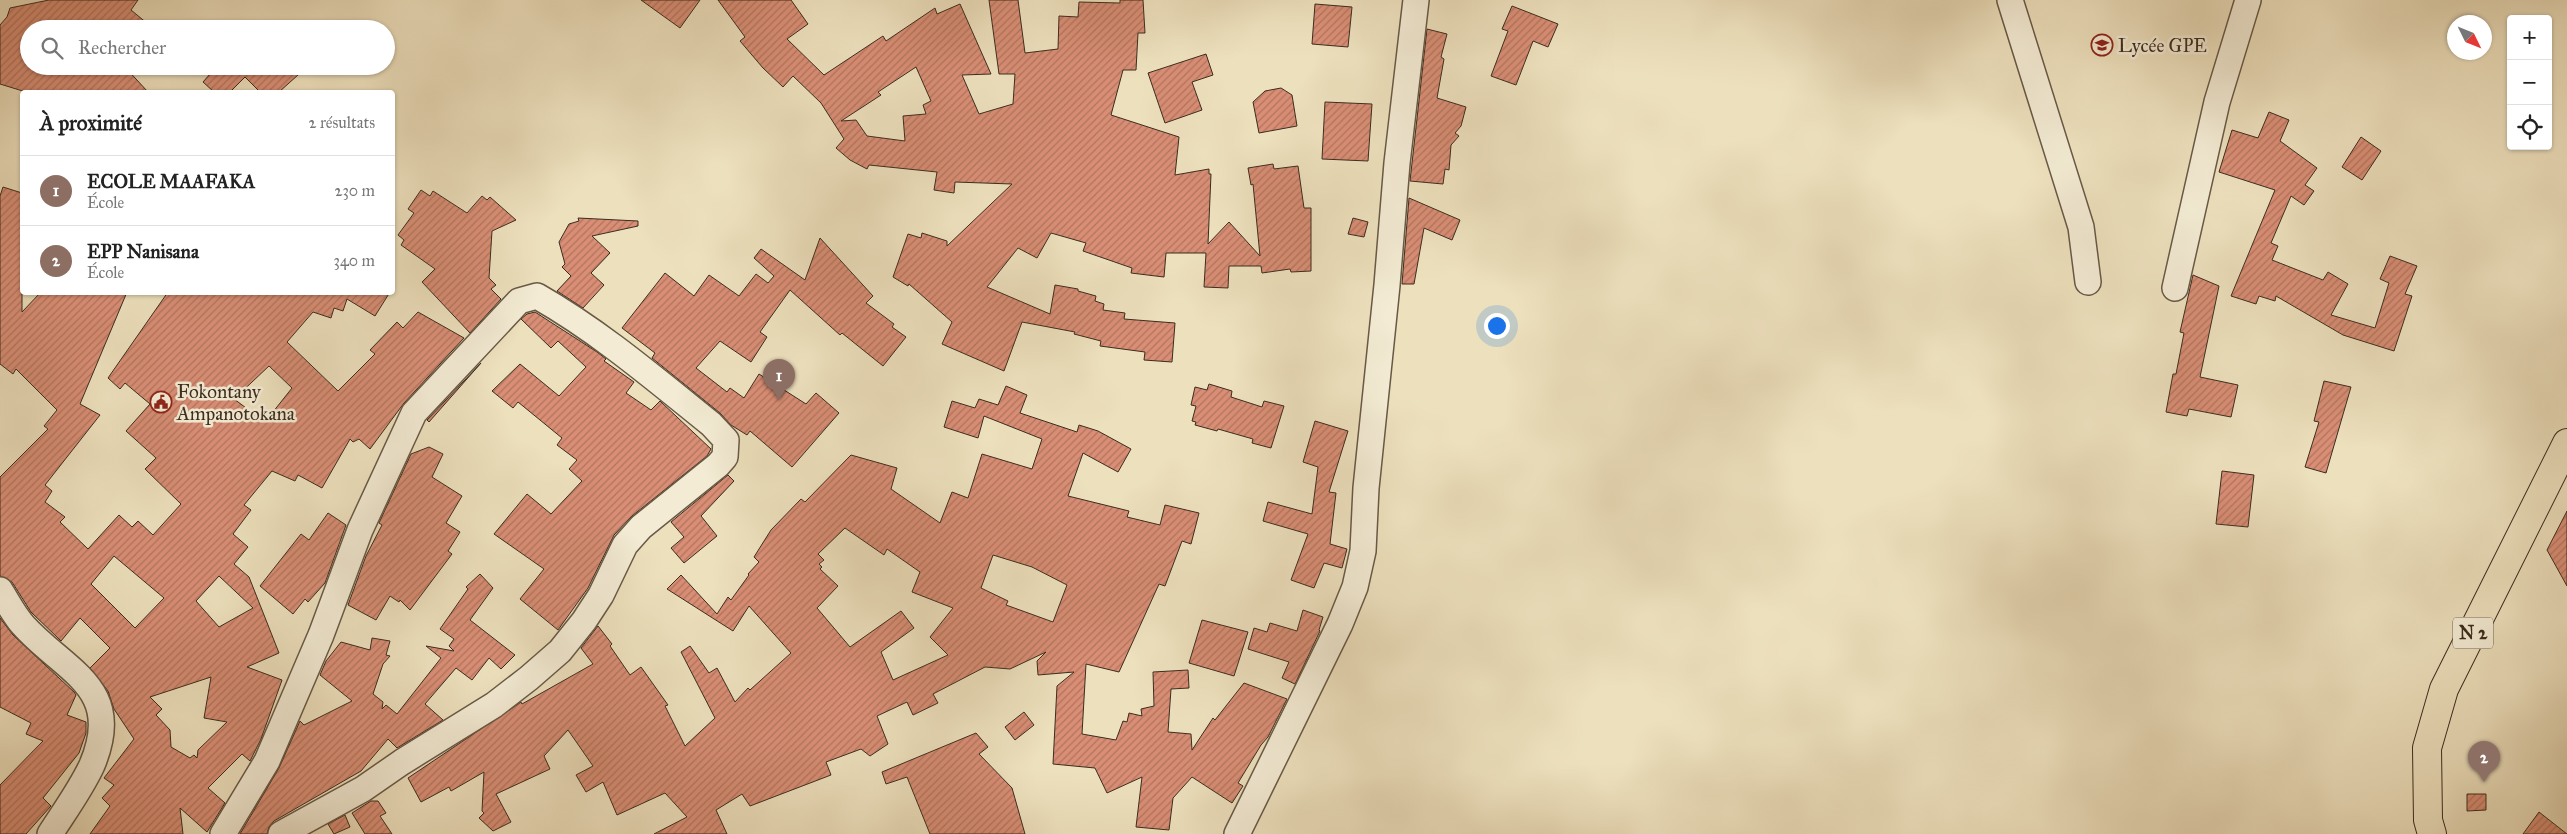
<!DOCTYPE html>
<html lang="fr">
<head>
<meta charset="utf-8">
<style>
	body { margin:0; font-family:"IM FELL Great Primer",serif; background:#f6f6f6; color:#222 }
	.controls { position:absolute; right:15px; top:15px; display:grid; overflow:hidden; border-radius:5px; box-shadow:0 1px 4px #0004 }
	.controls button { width:45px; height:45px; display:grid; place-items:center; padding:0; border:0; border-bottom:1px solid #e0e0e0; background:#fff; color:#222; font:25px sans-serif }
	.compass { position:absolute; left:2447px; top:15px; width:45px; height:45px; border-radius:50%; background:#fff; box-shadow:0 1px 4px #0004; rotate:133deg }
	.you { position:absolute; left:1496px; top:325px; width:18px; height:18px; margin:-12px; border:4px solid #fff; border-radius:50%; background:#1a73e8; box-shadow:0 0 0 8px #1a73e833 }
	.badge { display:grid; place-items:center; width:32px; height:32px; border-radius:50%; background:#d93025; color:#fff; font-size:16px; font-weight:700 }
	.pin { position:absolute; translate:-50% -41px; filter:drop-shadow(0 1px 2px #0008) }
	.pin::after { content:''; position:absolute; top:26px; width:18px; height:15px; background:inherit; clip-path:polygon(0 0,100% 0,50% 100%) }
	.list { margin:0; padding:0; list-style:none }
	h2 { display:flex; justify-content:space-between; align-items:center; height:65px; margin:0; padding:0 20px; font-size:21px }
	h2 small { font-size:16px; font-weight:400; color:#767676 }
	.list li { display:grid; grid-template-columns:32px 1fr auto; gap:15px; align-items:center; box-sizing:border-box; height:70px; padding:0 20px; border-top:1px solid #e0e0e0 }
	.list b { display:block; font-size:19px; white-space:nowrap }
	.list p { margin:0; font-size:16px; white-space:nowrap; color:#767676 }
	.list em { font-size:16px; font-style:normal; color:#767676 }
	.icon { flex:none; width:28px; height:28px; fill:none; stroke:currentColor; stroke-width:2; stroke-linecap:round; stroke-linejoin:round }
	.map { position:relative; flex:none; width:2567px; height:834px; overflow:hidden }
	.search { position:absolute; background:#fff; box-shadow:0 1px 4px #0004; left:20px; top:20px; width:375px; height:55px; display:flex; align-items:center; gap:12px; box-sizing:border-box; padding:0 18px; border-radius:28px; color:#767676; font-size:19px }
	.panel { position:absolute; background:#fff; box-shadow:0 1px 4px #0004; left:20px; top:90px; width:375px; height:205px; border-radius:5px }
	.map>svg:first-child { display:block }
	.building { fill:url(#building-hatch); stroke:#3c2c1f; fill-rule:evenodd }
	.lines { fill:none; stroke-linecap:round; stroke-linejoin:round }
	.street-casing { stroke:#685946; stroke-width:28 }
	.primary-casing { stroke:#3c2c1f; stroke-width:30 }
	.street { stroke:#f3ebd4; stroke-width:25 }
	.primary { stroke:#ede0bd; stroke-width:28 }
	.labels { text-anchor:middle; stroke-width:5; stroke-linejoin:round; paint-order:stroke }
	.shield { fill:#f3ebd4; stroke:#736555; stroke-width:1 }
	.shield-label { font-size:18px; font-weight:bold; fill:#3c2c1f }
	.poi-label { font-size:19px; fill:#3c2c1f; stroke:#f3ebd4; text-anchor:start }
</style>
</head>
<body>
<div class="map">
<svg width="2567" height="834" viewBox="0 0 2567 834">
	<defs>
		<pattern id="building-hatch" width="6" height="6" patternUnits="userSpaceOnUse" patternTransform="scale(1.25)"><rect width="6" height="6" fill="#d98e75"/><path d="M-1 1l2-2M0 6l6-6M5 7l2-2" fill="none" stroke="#b1745f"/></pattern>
	</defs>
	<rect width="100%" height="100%" fill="#ede0bd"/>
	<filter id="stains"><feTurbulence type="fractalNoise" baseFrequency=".004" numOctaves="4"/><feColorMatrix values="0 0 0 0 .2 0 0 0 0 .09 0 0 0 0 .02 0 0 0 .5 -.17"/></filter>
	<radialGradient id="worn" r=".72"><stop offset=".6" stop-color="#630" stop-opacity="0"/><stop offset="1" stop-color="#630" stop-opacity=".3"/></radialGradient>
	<g class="building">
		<polygon points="49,0 138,0 131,10 154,29 29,29 29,66 124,66 148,92 26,92 0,84 0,25 7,17 10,8"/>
		<polygon points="641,0 700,0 680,28"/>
		<path d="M718 0H791L808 24 787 39 824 75 883 36 886 41 935 8 937 14 960 4 991 74 962 75 979 114 1013 104 1015 74H999L989 0H1018L1025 53 1058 49 1059 16 1078 17 1079 2 1120 3V0H1143L1145 33H1138L1136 70H1123L1111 115 1179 137 1175 175 1209 169V174H1211L1208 244 1229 222 1260 256 1253 184 1251 185 1248 168 1273 164 1274 169 1298 166 1304 208H1311V271L1291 272 1290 269 1262 273 1261 266H1229L1228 288 1204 287 1206 253H1166L1164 277 1131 273 1132 268 1083 251 1086 243 1051 233 1037 258 1018 248 987 287 1050 314 1055 285 1078 289V291L1096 296 1095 301 1104 304 1103 310 1125 313 1124 319 1175 323 1172 362 1144 360 1145 352 1100 346 1101 341 1074 334 1075 332 1022 322 1004 371 942 344 952 322 909 284 908 286 893 277 908 234 921 238 922 233 947 241V246L1012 184 955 182 954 193 934 190 937 172 869 165 867 169 850 160 836 148 844 139 821 103 793 76 783 87 763 68 740 41 745 37ZM916 67 931 101 923 105 926 114 903 116 905 141 867 136 856 120 841 121 881 95 878 92Z"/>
		<polygon points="1315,4 1352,7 1348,47 1312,44"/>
		<polygon points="1512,6 1558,24 1548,47 1533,41 1516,85 1491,76 1508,31 1502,29"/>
		<polygon points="1427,29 1447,34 1441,57 1444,59 1437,98 1466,107 1461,126 1455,133 1459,136 1451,145 1449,170 1445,169 1443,184 1410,181"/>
		<polygon points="1206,54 1213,75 1192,82 1202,110 1165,123 1148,73"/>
		<polygon points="217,66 308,66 279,92 260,92 245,77 230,92 214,92 203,82"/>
		<polygon points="1281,88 1292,95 1297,126 1259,133 1253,102 1265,91"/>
		<polygon points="1325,102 1372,104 1368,161 1322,159"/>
		<polygon points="2269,112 2289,120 2280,141 2317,168 2305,185 2314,191 2304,205 2291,196 2271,243 2278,246 2272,260 2323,280 2328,272 2348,284 2331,315 2375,328 2389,283 2380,279 2390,256 2417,266 2405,294 2412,296 2394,351 2343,335 2276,296 2275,301 2259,296 2256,304 2231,296 2275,190 2219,172 2232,130 2258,138"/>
		<polygon points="2361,137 2381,151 2362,180 2342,167"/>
		<path d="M3 187 22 193V312L41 292H127L80 404 100 415 45 485 52 491 45 502 65 517 60 522 88 549 119 515 132 527 138 521 153 535 181 504 145 469 156 458 126 431 150 404 125 383 120 389 108 378 168 292H390L375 316 347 299 343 311 334 308 331 318 313 312 287 342 338 391 375 354 370 350 397 322 403 328 418 312 464 338 404 403 370 449 359 439 353 442 350 439 322 488 298 475 295 481 272 471 244 505 251 510 233 534 248 547 234 564 249 577 279 653 247 667 282 680 261 739 250 761 242 754 208 788 225 803 207 832 180 808 183 834H90L110 806 102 798 114 785 104 778 134 739 114 709 108 691 90 668 110 648 80 618 61 641 31 612 12 582 0 576V477L48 429 44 426 57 410 16 369 13 374 0 364V196ZM269 366 292 388 265 422 234 399ZM114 556 164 598 135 628 91 584ZM219 576 253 608 219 627 196 601ZM211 677 204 718 227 722 198 750 197 758 194 755 190 758 171 747 170 730 156 715 162 709 150 697Z"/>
		<polygon points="421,190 430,196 433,191 467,213 482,196 487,200 490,197 516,220 492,231 489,278 496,285 491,289 501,299 470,333 422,282 435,269 401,245 404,240 398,235 414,213 408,209"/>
		<polygon points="1409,198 1460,220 1452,240 1424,228 1414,284 1402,284"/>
		<polygon points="578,218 638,221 638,226 592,236 610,253 591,273 604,285 583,308 557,291 571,276 562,267 565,264 559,242 569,224 579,221"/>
		<polygon points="1353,218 1368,222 1364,237 1348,234"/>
		<polygon points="820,238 873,296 866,303 894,324 892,327 906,337 883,366 842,333 840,335 790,290 760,332 767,337 751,362 720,341 696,368 727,392 730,388 744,398 759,374 806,404 816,393 839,413 792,467 750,431 747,435 731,425 720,413 652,358 655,353 622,328 665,273 694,296 709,275 739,296 756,274 768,283 774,276 754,258 761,249 805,280"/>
		<polygon points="2193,275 2219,286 2200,377 2238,385 2231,417 2189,409 2187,416 2166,412 2173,374 2176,374 2184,333 2180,332"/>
		<polygon points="535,312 597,352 606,359 604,361 634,382 626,393 651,410 660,401 711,449 707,456 632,516 614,535 588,588 558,630 520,599 544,569 494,534 527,494 551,514 582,481 569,469 577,460 557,445 562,438 518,402 513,408 492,391 520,364 559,396 586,367 558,341 551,348 521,319 527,314"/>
		<polygon points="481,363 429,422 427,420"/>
		<polygon points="2324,381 2351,387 2326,473 2305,467 2319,422 2314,421"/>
		<polygon points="1209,384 1232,391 1231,397 1262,407 1264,401 1284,406 1271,448 1252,443 1253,439 1218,429 1217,431 1195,425 1196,422 1192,421 1196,406 1191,405 1195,387 1207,390"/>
		<path d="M1006 386 1027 395 1020 413 1077 432 1079 425 1098 431 1131 449 1118 472 1083 453 1068 496 1129 511 1127 517 1160 525 1165 505 1199 513 1191 544 1182 541 1165 586 1159 584 1119 672 1086 664 1082 734 1116 740 1123 721 1127 722 1129 713 1142 716 1141 709 1154 706 1153 672 1188 670 1189 688 1171 689 1168 732 1191 734 1192 750 1213 718 1215 720 1244 683 1287 699 1268 737 1261 745 1238 783 1243 786 1232 803 1192 777 1173 798 1169 830 1136 827 1142 777 1107 793 1095 768 1053 764 1057 686 1074 672 1038 675 1037 661 1046 652 1010 669 985 667 933 694 938 703 913 715 907 702 877 716 888 744 870 756 861 749 826 762 831 775 750 806 742 794 716 810 727 834H654L687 817 665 793 617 815 603 782 586 792 576 775 593 766 568 730 544 756 550 769 496 794 511 822 493 831 479 818 484 813 482 811 484 772 451 791 449 787 421 802 408 778 521 702 522 704 593 664 581 648 598 626 612 644 610 646 630 675 641 667 668 705 665 706 685 746 715 718 681 652 690 646 709 673 717 668 735 702 748 688 750 690 791 653 749 606 733 631 667 589 681 575 717 614 728 597 731 600 749 575 748 574 759 562 754 557 771 530 801 499 805 502 851 455 897 468 891 489 940 523 952 492 968 498 982 454 1032 469 1042 439 984 416 978 438 944 427 952 401 975 408 979 399 998 405ZM845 528 884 555 887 549 920 572 912 592 953 608 930 637 948 655 893 680 881 652 914 628 901 611 850 647 817 608 838 586 820 569 822 567 819 564 824 560 818 554ZM993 555 1032 567 1067 585 1053 622 1006 605 1008 601 981 588Z"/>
		<polygon points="1315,421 1348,431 1329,492 1336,493 1330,544 1347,549 1342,568 1324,563 1314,588 1291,580 1308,534 1263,521 1268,502 1312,514 1318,467 1303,462"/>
		<polygon points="429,447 443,454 432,477 462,496 446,523 460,532 448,551 452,554 410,610 400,600 399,602 390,596 376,620 348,605 366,556 382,525 379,523 411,454"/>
		<polygon points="2222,471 2254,475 2248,527 2216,524"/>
		<polygon points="728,475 734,481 701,516 717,536 684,563 671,548 684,537 671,522"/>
		<polygon points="2567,511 2567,586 2547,550"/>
		<polygon points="328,513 346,525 325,583 308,602 305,599 293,614 260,586 301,534 309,540"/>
		<polygon points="480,574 493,588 470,620 515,655 501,669 489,658 472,680 456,668 425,704 443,720 397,748 388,739 361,771 274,821 269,827 267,834 240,834 279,768 300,721 304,725 352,701 320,675 326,661 341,642 370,650 372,638 390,641 386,655 390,656 383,664 373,694 383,702 382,709 386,705 397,714 441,658 426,646 454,651 449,646 454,639 440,629 468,589 466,587"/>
		<polygon points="1303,610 1323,617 1319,630 1320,631 1295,684 1282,678 1289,662 1248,649 1254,628 1267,632 1270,623 1297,631"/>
		<polygon points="0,618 13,635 74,692 76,695 67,715 86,722 86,733 79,753 43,798 51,806 26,834 0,834 0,785 43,741 26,734 31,723 0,707"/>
		<polygon points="1202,620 1248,632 1234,676 1189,663"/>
		<polygon points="1024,712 1034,725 1015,740 1005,727"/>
		<polygon points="976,733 988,747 979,754 1012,788 1025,834 930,834 907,777 886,784 882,772"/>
		<polygon points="2467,794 2486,794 2486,810 2467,811"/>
		<polygon points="371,801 378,801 386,813 380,816 392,834 365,834 352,813"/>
		<polygon points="2539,812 2567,834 2523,834"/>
		<polygon points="345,815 350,827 334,834 328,824"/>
	</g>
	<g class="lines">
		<g class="street-casing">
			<g id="street">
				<polyline points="2010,0 2081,227 2088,282"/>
				<polyline points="2175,288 2217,102 2248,0"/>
				<path d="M0 590C7 601 14 615 23 625 65 672 125 687 92 765 81 789 64 812 50 834"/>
				<path d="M223 834 267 761 321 635 360 530 414 413 519 301 537 296C600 332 655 379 711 424L726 440 725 457 718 465 641 527 625 545 601 595 584 621 560 651 529 678 494 705 402 762 363 789 281 834"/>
				<polyline points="1237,834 1340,624 1355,587 1363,551 1366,488 1387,285 1397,163 1416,0"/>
			</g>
		</g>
		<g class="primary-casing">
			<polyline id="primary" points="2432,834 2428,820 2427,748 2444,689 2567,443"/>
		</g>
		<use href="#street" class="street"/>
		<use href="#primary" class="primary"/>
	</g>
	<defs>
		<g id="school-ring" transform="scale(1.125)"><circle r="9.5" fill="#f3ebd4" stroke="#8f2418" stroke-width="1.5"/><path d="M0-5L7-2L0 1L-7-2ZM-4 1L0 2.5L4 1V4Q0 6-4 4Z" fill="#8f2418"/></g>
		<g id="civic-ring" transform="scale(1.125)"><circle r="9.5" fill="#f3ebd4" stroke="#8f2418" stroke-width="1.5"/><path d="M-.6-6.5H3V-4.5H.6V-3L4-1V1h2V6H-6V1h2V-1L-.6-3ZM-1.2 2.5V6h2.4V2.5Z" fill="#8f2418"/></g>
	</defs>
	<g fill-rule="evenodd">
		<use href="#school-ring" x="2102" y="45"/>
		<use href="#civic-ring" x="161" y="402"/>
	</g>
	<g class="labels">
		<rect class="shield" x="2453" y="617.5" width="40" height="31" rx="4"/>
		<g class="shield-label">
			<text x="2473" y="639">N 2</text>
		</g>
		<g class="poi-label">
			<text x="2118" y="52">Lycée GPE</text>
			<text x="177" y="398">Fokontany<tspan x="177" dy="22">Ampanotokana</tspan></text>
		</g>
	</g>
	<rect width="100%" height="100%" filter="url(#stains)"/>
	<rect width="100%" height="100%" fill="url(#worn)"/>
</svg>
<div class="controls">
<button>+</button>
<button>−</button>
<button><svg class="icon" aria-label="locate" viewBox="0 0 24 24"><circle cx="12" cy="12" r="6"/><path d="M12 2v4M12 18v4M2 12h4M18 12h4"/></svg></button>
</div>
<svg class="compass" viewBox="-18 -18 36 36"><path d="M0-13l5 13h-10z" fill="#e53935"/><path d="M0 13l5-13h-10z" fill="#767676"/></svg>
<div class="you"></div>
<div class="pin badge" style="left:779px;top:400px;background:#8d6e63">1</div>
<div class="pin badge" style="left:2484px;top:782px;background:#8d6e63">2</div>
<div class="search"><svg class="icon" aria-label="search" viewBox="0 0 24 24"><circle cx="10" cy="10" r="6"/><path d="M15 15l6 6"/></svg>Rechercher</div>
<section class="panel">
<h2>À proximité<small>2 résultats</small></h2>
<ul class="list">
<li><span class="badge" style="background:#8d6e63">1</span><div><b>ECOLE MAAFAKA</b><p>École</p></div><em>230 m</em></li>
<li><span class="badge" style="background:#8d6e63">2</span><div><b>EPP Nanisana</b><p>École</p></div><em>340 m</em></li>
</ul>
</section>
</div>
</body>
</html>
